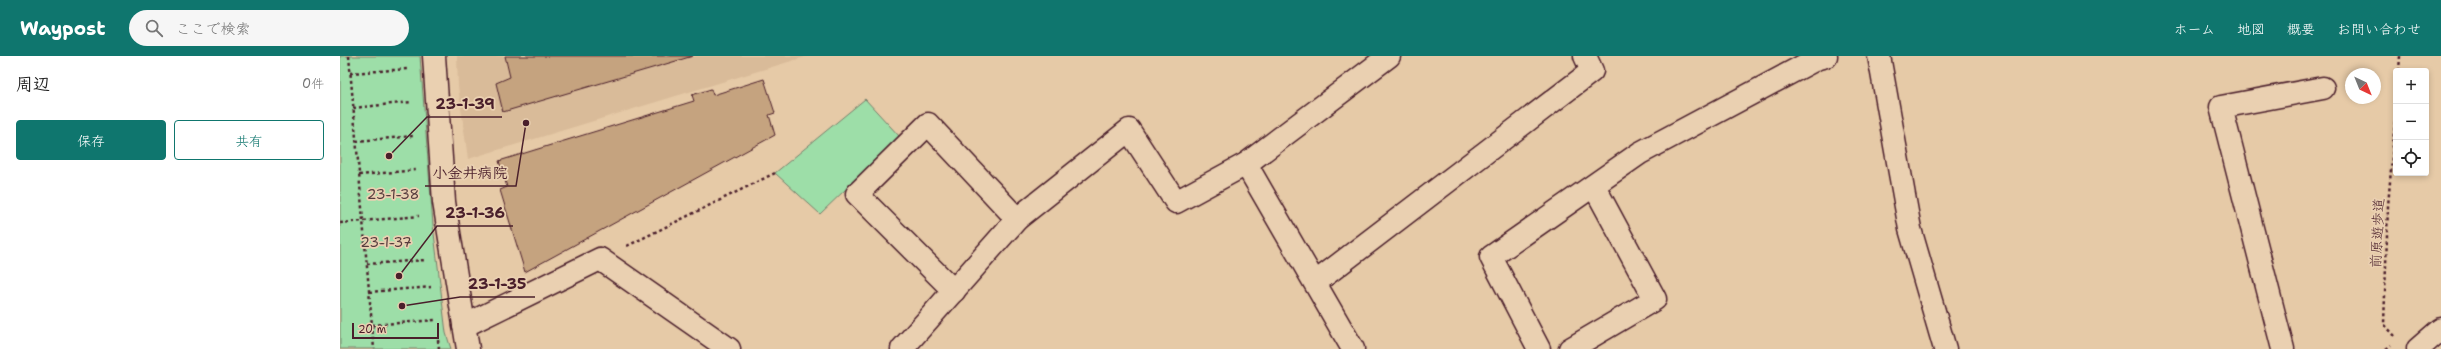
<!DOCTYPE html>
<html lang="ja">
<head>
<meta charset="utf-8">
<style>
	body { margin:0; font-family:"Shantell Sans","Klee One",sans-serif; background:#f6f6f6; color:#222 }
	.controls { position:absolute; right:12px; top:12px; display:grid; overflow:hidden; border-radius:4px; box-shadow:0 2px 6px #0003 }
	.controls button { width:36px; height:36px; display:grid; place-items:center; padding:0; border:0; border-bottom:1px solid #e0e0e0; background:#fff; color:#222; font:20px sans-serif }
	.compass { position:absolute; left:2005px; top:12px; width:36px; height:36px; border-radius:50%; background:#fff; box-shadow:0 2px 6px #0003; rotate:137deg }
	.scale { position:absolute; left:12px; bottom:10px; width:87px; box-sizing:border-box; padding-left:4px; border:2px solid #4a1f2b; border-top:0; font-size:11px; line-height:14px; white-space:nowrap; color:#4a1f2b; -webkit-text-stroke:3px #ead0b1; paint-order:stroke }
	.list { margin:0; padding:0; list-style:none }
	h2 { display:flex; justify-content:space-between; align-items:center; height:52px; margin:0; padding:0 16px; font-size:17px }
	h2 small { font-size:13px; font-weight:400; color:#767676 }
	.actions { display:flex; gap:8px; padding:12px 16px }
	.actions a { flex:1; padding:9px 0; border:1px solid #0f766e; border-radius:4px; text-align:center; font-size:14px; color:#0f766e }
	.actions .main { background:#0f766e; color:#fff }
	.icon { flex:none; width:22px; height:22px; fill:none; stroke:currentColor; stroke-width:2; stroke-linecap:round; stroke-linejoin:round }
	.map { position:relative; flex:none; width:2101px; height:293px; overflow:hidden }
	header { display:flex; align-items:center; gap:24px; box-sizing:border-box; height:56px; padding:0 20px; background:#0f766e; color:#fff }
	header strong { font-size:19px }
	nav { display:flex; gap:22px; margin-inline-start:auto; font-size:14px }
	.search { width:280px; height:36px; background:#f6f6f6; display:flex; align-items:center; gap:10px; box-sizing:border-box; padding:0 14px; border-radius:22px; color:#767676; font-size:15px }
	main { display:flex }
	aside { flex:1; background:#fff }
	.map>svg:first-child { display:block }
	.built { fill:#d9bb99 }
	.green { fill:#9ddea8; stroke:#747e6a }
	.building { fill:#c5a37f; stroke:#4a1f2b }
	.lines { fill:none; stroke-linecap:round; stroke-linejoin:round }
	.minor-casing { stroke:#4a1f2b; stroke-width:25 }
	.major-casing { stroke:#4a1f2b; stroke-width:25 }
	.path { stroke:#4a1f2b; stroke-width:2.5; stroke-dasharray:3 3; stroke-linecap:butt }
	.minor { stroke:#ead0b1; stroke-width:22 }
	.major { stroke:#ead0b1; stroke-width:22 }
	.labels { text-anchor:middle; stroke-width:3.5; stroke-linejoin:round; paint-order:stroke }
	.park-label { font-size:14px; fill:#563c3e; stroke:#ead0b1 }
	.street-label { font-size:14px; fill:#4a1f2b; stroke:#ead0b1 }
	.leader { fill:none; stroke:#4a1f2b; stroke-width:1.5 }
	.callout-dot { fill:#4a1f2b; stroke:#ead0b1; stroke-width:1.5 }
	.callout-label { font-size:15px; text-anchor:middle; font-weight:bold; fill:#4a1f2b; stroke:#ead0b1; stroke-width:3.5; stroke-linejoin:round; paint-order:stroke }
</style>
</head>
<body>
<header>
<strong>Waypost</strong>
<div class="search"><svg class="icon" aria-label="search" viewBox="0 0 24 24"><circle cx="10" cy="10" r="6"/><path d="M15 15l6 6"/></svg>ここで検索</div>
<nav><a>ホーム</a><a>地図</a><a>概要</a><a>お問い合わせ</a></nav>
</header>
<main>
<aside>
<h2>周辺<small>0件</small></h2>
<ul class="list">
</ul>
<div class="actions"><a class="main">保存</a><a>共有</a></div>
</aside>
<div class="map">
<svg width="2101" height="293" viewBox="0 0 2101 293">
	<rect width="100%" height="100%" fill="#e6caa7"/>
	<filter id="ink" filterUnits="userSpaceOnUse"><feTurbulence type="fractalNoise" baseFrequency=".025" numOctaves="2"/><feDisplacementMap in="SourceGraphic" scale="8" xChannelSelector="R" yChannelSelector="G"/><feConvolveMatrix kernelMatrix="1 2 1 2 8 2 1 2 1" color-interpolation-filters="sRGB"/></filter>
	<g filter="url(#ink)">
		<polygon class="built" points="117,0 468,0 128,103 118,30"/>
		<g class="green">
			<polygon points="0,0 80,0 93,169 106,277 111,293 0,293"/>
			<polygon points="525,43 560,81 480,158 435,117"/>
		</g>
		<g class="building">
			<polygon points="165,0 353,0 163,56 156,27 170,21"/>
			<polygon points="424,23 435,57 429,59 435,79 185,216 160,134 167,131 159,105 354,45 352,39 371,33 373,39"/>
		</g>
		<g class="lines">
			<g class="minor-casing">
				<g id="minor">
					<polyline points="94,0 104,146 128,293"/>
					<polyline points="1539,0 1570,173 1605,293"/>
					<polyline points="906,108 1013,293"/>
					<polyline points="976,226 1252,15 1245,0"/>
					<polyline points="614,235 517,138 588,68 677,163"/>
					<polyline points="124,270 260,203 389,293"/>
					<polyline points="562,293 677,163 789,74 836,146 906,108 1049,0"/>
					<polyline points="1199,293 1151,201 1300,97 1478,2 1486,0"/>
					<polyline points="1230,293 1315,243 1254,130"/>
					<polyline points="1943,293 1881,51 1983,32"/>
				</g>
			</g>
			<g class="major-casing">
				<polyline id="major" points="2078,293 2101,273"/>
			</g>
			<g class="path">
				<polyline points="9,0 34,293"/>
				<polyline points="2059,15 2060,0"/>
				<polyline points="10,17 68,13"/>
				<polyline points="13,52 71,46"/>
				<polyline points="16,85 74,80"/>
				<polyline points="19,119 77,114"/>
				<polyline points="0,167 79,160"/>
				<polyline points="287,190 435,117"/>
				<polyline points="27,208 86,204"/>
				<polyline points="29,236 91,231"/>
				<polyline points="32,269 96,264"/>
				<polyline points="2055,280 2044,268 2048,150 2056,53"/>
				<polyline points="98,284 99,293"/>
				<polyline points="2046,293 2051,289"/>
			</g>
			<use href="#minor" class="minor"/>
			<use href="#major" class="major"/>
		</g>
	</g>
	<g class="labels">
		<g class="park-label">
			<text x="53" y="143">23-1-38</text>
			<text x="46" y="191">23-1-37</text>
		</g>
		<g class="street-label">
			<text transform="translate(2037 177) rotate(-87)" y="5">前原遊歩道</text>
		</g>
	</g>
	<path class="leader" d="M49 100L87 61H162M186 67L176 130H85M59 220L97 170H173M62 250L120 241H195"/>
	<g class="callout-dot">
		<circle cx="49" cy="100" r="4"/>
		<circle cx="186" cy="67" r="4"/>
		<circle cx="59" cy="220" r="4"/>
		<circle cx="62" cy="250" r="4"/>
	</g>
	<g class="callout-label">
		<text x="125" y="53">23-1-39</text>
		<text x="130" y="122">小金井病院</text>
		<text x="135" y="162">23-1-36</text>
		<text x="157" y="233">23-1-35</text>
	</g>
</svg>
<div class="controls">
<button>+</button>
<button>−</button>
<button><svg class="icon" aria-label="locate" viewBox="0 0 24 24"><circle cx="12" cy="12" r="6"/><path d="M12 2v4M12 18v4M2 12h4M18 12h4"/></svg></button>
</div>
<svg class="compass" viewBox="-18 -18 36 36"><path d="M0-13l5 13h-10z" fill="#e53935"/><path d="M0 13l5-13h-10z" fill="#767676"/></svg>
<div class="scale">20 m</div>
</div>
</main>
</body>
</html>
